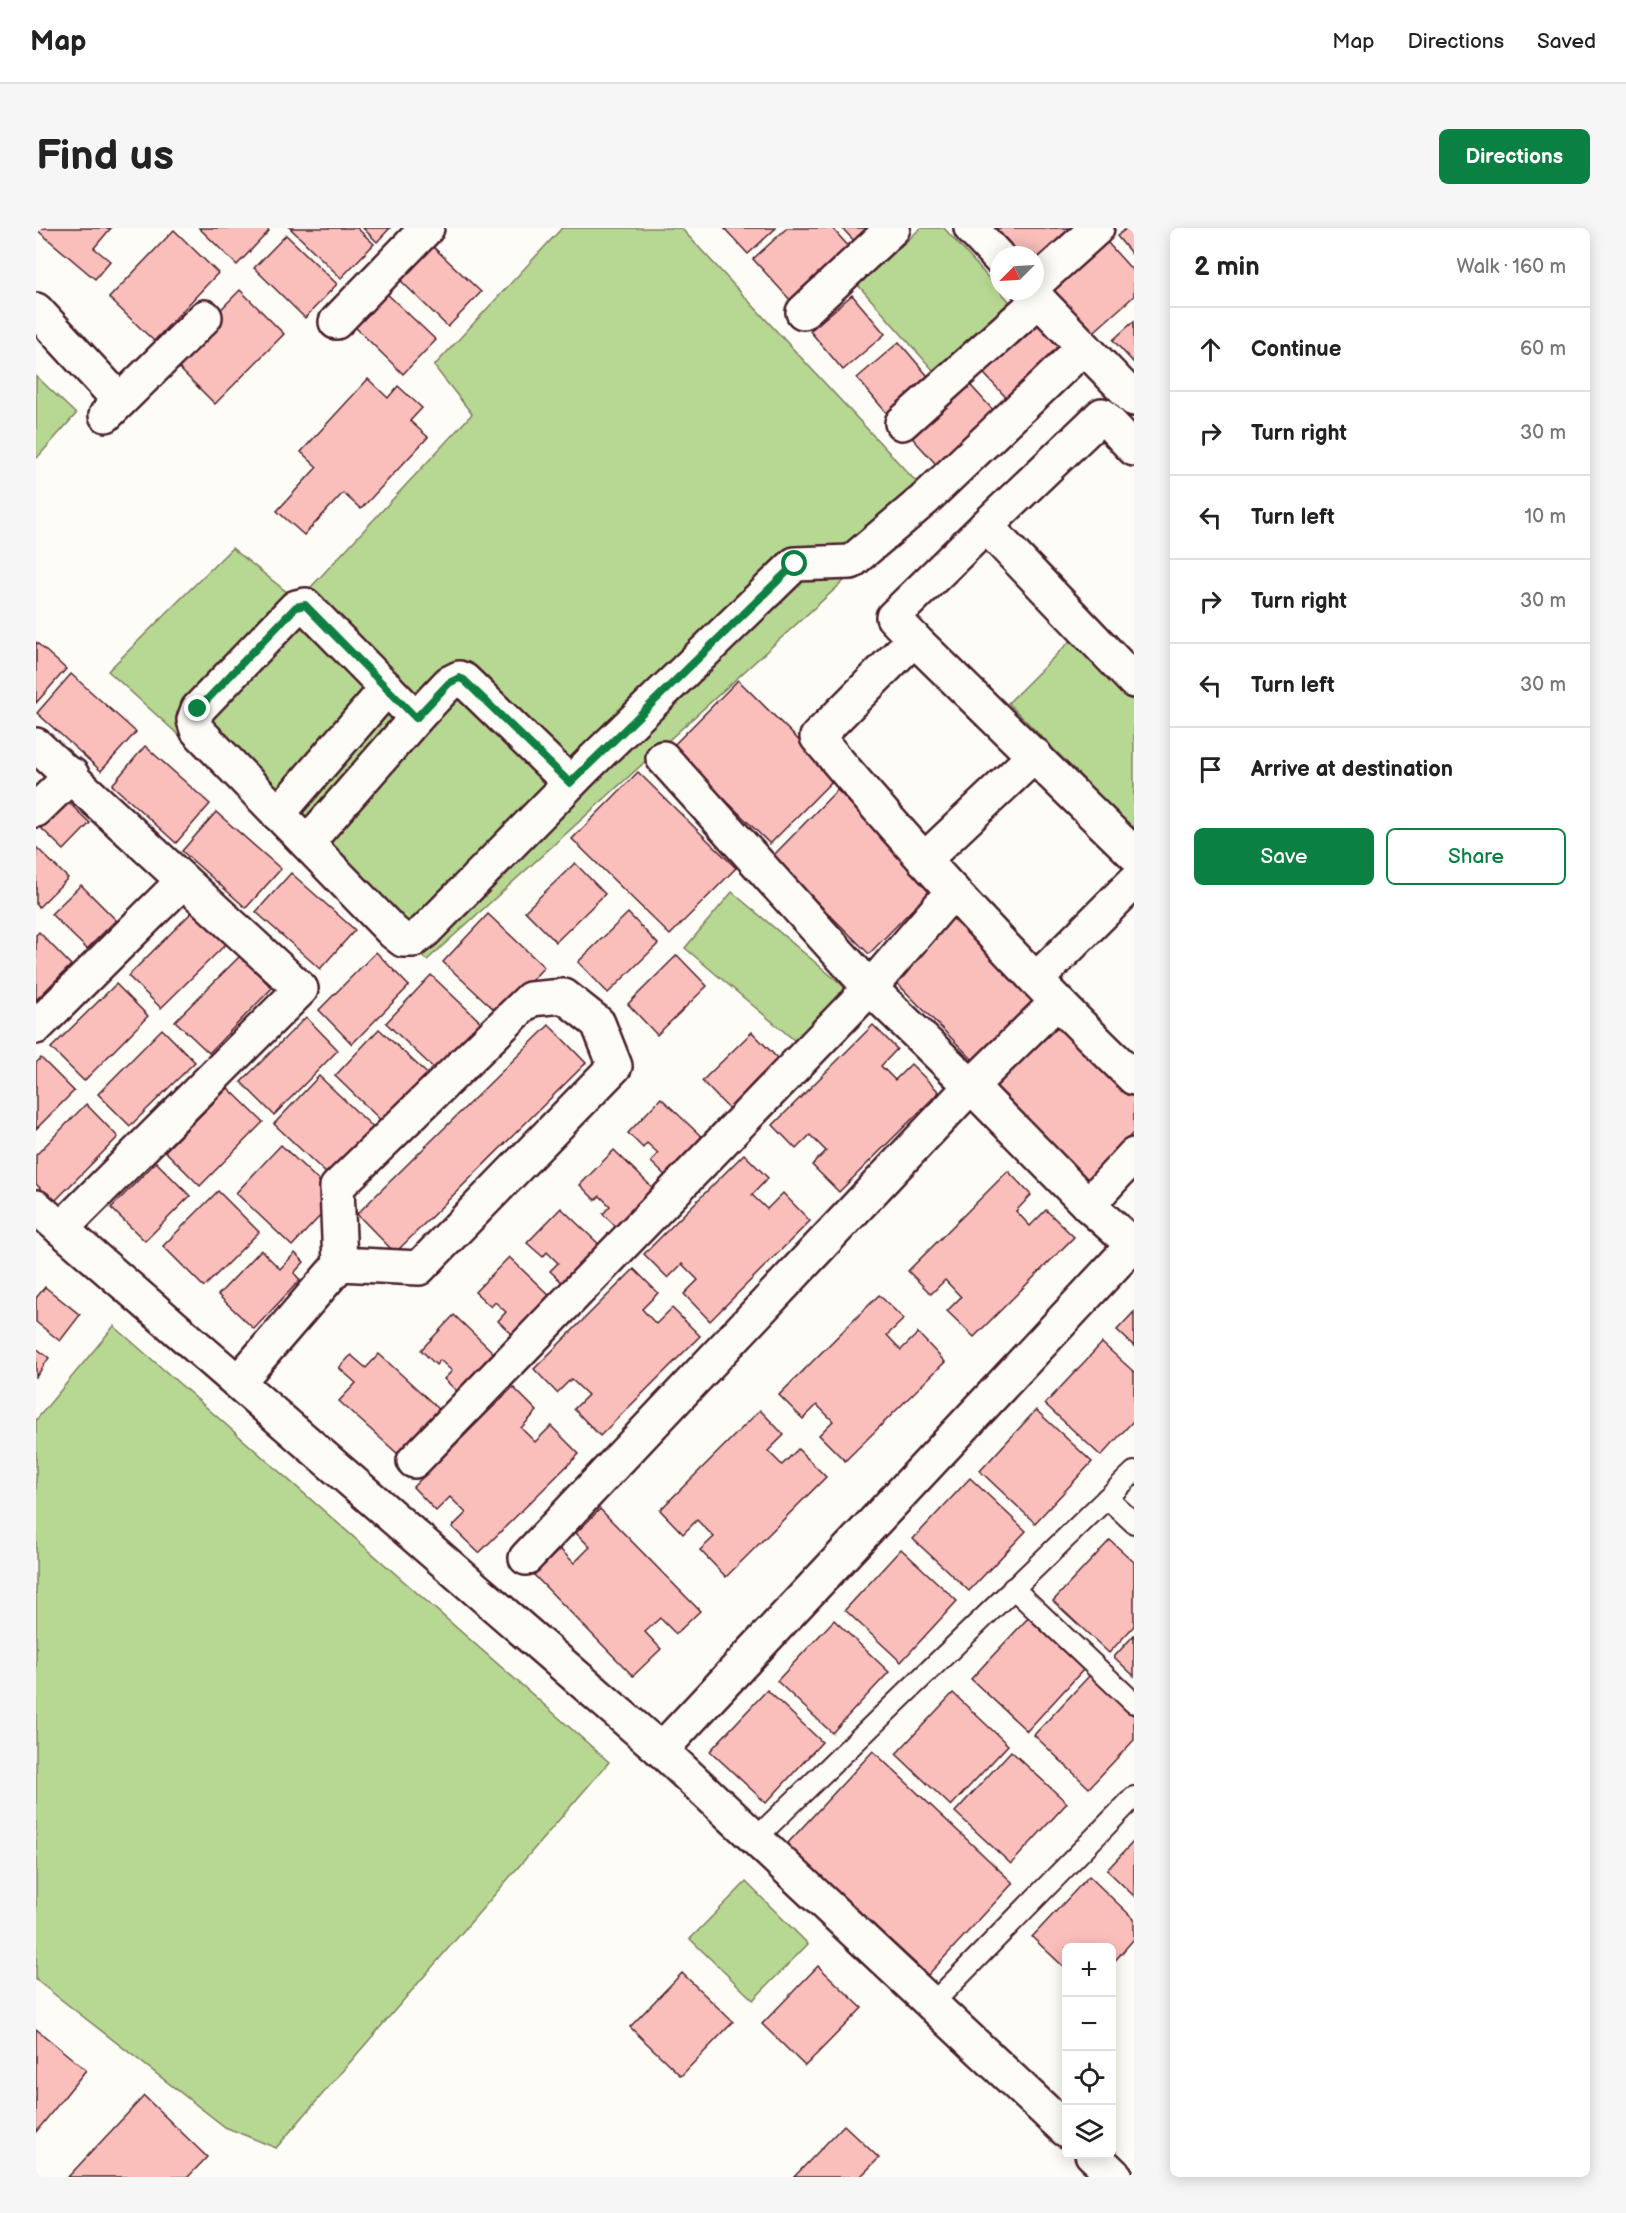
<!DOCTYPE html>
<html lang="en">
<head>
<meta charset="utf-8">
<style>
	body { margin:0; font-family:"Balsamiq Sans",sans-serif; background:#f6f6f6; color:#222 }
	.controls { position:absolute; right:18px; bottom:18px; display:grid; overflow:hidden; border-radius:9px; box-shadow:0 3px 15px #0003 }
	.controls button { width:54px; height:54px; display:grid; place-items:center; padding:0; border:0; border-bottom:2px solid #e0e0e0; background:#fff; color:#222; font:30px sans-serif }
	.compass { position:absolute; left:954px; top:18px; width:54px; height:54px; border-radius:50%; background:#fff; box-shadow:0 3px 15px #0003; rotate:246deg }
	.stop { position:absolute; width:18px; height:18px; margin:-14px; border:4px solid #0b8043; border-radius:50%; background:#fff }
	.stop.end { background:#0b8043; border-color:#fff; box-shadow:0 2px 6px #0008 }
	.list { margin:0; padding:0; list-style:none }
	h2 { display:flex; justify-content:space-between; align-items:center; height:78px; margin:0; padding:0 24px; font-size:26px }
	h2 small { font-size:20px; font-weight:400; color:#767676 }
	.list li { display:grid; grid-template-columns:39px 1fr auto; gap:18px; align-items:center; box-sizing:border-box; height:84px; padding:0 24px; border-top:2px solid #e0e0e0 }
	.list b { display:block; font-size:22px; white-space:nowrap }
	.list em { font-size:20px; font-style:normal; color:#767676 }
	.actions { display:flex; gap:12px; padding:18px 24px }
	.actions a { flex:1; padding:14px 0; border:2px solid #0b8043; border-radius:9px; text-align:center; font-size:21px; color:#0b8043 }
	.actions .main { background:#0b8043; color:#fff }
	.icon { flex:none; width:33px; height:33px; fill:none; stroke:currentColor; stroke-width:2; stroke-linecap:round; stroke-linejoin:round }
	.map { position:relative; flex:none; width:1098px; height:1949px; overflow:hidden; border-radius:9px }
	header { display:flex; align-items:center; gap:36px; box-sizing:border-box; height:84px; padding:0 30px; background:#fff; border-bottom:2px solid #e0e0e0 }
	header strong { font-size:28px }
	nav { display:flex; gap:33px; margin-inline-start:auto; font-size:21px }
	.intro { display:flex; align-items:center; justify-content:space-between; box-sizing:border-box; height:144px; padding:0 36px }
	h1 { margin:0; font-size:42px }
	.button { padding:15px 27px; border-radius:9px; background:#0b8043; color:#fff; font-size:21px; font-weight:700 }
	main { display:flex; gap:36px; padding:0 36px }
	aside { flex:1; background:#fff; border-radius:9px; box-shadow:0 3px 15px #0003 }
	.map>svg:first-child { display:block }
	.green { fill:#b6d892; stroke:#807c5e; stroke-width:1.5 }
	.building { fill:#fbbfbb; stroke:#4a1f2b; stroke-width:1.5 }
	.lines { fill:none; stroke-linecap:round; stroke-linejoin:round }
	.service-casing { stroke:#4a1f2b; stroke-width:24 }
	.minor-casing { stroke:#4a1f2b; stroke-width:38 }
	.service { stroke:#fdfcf7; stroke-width:20 }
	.minor { stroke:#fdfcf7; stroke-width:33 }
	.route { stroke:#0b8043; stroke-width:8 }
</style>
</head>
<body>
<header>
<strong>Map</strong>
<nav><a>Map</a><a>Directions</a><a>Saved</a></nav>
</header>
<div class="intro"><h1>Find us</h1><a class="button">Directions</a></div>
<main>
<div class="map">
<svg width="1098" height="1949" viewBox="0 0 1098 1949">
	<rect width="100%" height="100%" fill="#fdfcf7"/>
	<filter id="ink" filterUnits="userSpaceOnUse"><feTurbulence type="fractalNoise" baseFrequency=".0167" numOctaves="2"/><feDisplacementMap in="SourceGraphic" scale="12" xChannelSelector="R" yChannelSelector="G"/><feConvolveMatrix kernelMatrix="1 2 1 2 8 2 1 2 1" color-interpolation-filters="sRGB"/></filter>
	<g filter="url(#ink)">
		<g class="green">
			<polygon points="526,0 645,0 897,272 391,732 72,443 196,320 262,373 436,186 398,138"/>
			<polygon points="885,0 908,0 981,82 904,150 822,57"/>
			<polygon points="0,148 40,186 1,230 0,229"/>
			<polygon points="1048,399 1098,450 1098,602 972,475"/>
			<polygon points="696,664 812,762 765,818 649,720"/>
			<polygon points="78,1098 573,1534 240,1920 189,1899 0,1752 0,1192"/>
			<polygon points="710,1654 772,1716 717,1772 654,1711"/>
		</g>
		<g class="building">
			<polygon points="3,0 75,0 58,20 74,33 59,51 1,2"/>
			<polygon points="163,0 231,0 233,3 201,37"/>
			<polygon points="254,0 321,0 338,16 305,50"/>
			<polygon points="327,0 354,0 341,14"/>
			<polygon points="688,0 740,0 712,26"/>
			<polygon points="751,0 796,0 815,21 756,74 717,31"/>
			<polygon points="806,0 840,0 822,17"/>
			<polygon points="961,0 1048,0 999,45 999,27 980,27 958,3"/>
			<polygon points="1091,0 1098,0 1098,29 1081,8"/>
			<polygon points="138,2 182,45 118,113 73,70"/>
			<polygon points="250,7 301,56 269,90 218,40"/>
			<polygon points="1071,14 1098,44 1098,68 1051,110 1012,67"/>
			<polygon points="393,15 445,64 412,99 361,49"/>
			<polygon points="204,62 248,106 179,176 135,132"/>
			<polygon points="348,63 400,112 367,146 316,96"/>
			<polygon points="816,67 849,106 807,142 774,103"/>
			<polygon points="998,83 1037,125 978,178 938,135"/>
			<polygon points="1098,93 1098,135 1077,112"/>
			<polygon points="863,114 896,153 854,189 821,150"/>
			<polygon points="927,149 966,192 908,245 869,202"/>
			<polygon points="332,151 352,170 362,158 386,180 374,193 392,209 325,281 307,265 268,307 241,283 281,239 265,224"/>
			<polygon points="0,414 30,441 0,475"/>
			<polygon points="35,446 100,504 65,543 1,485"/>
			<polygon points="702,452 800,549 734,616 636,519"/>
			<polygon points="109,518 174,576 140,615 76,557"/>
			<polygon points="602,544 700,640 634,707 536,611"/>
			<polygon points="801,562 899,658 833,726 736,629"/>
			<polygon points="31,573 54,595 28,622 5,600"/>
			<polygon points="180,584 245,641 210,680 146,623"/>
			<polygon points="0,619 32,650 3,679 0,676"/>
			<polygon points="539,635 569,666 520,714 489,683"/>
			<polygon points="255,645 319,702 284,741 220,684"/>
			<polygon points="45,657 80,692 51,721 15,686"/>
			<polygon points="157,683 190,716 125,780 92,748"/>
			<polygon points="592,685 622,716 572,765 542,734"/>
			<polygon points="452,686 508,739 464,787 407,734"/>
			<polygon points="920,687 1007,769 941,836 856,750"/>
			<polygon points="3,704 35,737 0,772 0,707"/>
			<polygon points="340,724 373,758 316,816 283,782"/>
			<polygon points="641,727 671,758 621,807 592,776"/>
			<polygon points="204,728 236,760 173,825 139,793"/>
			<polygon points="395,747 451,800 406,848 350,795"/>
			<polygon points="80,756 112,788 48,853 15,820"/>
			<polygon points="1019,788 1098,866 1098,904 1051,952 953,855"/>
			<polygon points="270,789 302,822 238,887 205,854"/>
			<polygon points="513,797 550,835 359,1025 321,986"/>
			<polygon points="837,797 861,821 845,838 859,852 875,836 903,864 803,964 776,937 790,923 774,907 760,921 737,897"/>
			<polygon points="126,801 159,834 94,898 62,866"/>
			<polygon points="343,801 400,854 355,902 299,848"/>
			<polygon points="716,804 746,835 696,884 666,853"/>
			<polygon points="5,830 38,863 0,901 0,835"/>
			<polygon points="283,848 339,901 294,949 238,896"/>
			<polygon points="192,860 227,894 164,958 129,923"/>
			<polygon points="625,870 669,912 633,951 615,934 622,925 611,915 607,920 592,905"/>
			<polygon points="50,876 82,909 18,974 0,956 0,927"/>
			<polygon points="245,917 301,970 256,1018 200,965"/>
			<polygon points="578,922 622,965 585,1004 567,986 574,978 564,968 559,972 544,957"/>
			<polygon points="708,926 732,950 716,967 731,981 747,965 774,993 674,1093 648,1066 662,1052 646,1036 632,1050 608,1026"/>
			<polygon points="120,934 154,968 109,1013 75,980"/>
			<polygon points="972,943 995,967 980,983 994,998 1010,982 1038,1009 938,1109 911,1083 925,1069 909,1052 895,1066 872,1043"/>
			<polygon points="182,963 223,1004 168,1059 127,1018"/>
			<polygon points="525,980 569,1022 532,1060 514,1043 522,1035 511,1024 507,1029 491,1015"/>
			<polygon points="225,1022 244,1041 259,1025 268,1034 258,1045 264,1052 218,1101 182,1067"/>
			<polygon points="473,1029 517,1071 480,1110 462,1093 470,1084 459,1074 455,1079 439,1064"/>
			<polygon points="598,1041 622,1065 606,1081 620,1096 636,1080 664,1108 564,1208 538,1181 552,1167 535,1151 521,1165 498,1141"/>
			<polygon points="9,1059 44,1087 24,1113 0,1094 0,1070"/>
			<polygon points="843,1067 868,1091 851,1107 865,1122 882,1105 909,1134 809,1233 783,1207 797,1193 781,1177 767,1191 743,1167"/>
			<polygon points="1098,1084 1098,1118 1081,1102"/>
			<polygon points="418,1087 462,1129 426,1168 408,1151 416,1143 404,1132 400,1137 385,1122"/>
			<polygon points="1066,1115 1098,1144 1098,1192 1065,1228 1009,1176"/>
			<polygon points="0,1120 13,1130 0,1149"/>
			<polygon points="343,1126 404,1182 363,1227 303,1173 320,1155 303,1140 315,1127 330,1140"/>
			<polygon points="477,1159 501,1183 485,1200 499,1214 515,1198 543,1226 443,1325 416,1299 430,1285 414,1269 400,1283 377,1259"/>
			<polygon points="724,1182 748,1207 732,1223 746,1237 762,1221 790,1249 690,1349 664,1322 678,1309 661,1292 647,1306 624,1282"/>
			<polygon points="1000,1182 1056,1234 999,1295 944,1243"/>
			<polygon points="934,1250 990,1303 933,1363 877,1311"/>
			<polygon points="564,1281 664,1383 640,1406 624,1390 609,1404 625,1421 597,1448 498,1347 524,1321 538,1335 554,1319 540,1305"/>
			<polygon points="1074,1312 1098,1334 1098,1398 1073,1425 1017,1373"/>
			<polygon points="865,1321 921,1373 865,1434 809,1382"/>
			<polygon points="992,1390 1047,1442 991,1503 935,1451"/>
			<polygon points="798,1392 853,1444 796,1505 741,1453"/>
			<polygon points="1098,1407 1098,1448 1078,1429"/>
			<polygon points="1054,1447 1098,1488 1098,1512 1053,1560 998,1507"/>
			<polygon points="731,1462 786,1514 730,1575 674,1523"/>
			<polygon points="917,1465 972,1517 915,1578 860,1526"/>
			<polygon points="837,1523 977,1655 892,1747 751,1616"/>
			<polygon points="975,1523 1031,1575 975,1636 919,1584"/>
			<polygon points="1098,1613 1098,1668 1071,1642"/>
			<polygon points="1053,1648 1098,1691 1098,1711 1076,1736 1076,1720 1030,1720 1030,1741 996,1709"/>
			<polygon points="782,1738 826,1780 769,1838 726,1796"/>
			<polygon points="646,1745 697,1794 645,1848 594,1799"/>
			<polygon points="0,1801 50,1842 0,1904"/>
			<polygon points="108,1868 171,1929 152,1949 32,1949"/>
			<polygon points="808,1897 843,1930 824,1949 758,1949"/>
		</g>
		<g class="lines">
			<g class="service-casing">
				<g id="service">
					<polyline points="1071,1270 1098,1295"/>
					<polyline points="977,1360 1098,1475"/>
					<polyline points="719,1611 1098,1244"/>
					<polyline points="896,1776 1098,1569"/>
				</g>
			</g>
			<g class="minor-casing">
				<g id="minor">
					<polyline points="935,0 963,30"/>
					<polyline points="999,56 1061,0"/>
					<polyline points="994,63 1098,171"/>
					<polyline points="0,82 84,173"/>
					<polyline points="767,84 857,0"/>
					<polyline points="300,94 391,0"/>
					<polyline points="70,187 169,89"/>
					<polyline points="866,195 1003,72"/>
					<polyline points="1098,221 1066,187 950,298 1098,453"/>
					<path d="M950 298 857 389 878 411 781 509C881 627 986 742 1098 850"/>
					<polyline points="878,411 1098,626"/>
					<polyline points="0,517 265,761 25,1001"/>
					<polyline points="627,530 834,760 935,858 1052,977 1097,1017"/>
					<polyline points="534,555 428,452 423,450 413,455 380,490 269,377 260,379 162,481 158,492 161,502 357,704 367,712 377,712 389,703 549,540 555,534 759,336 815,334 888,272 1048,119"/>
					<polyline points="0,582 36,547"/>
					<polyline points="242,586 351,460"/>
					<polyline points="271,615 380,490"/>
					<polyline points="888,632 999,527"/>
					<polyline points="1000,752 1098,654"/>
					<polyline points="0,799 147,653"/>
					<polyline points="1052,977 1098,927"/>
					<polyline points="0,979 625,1522 1030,1902"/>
					<polyline points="203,1153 304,1036 301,959 494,771 528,768 562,795 579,838 383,1040 304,1036"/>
					<polyline points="378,1233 834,760 917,663"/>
					<polyline points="490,1330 935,858 1021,774"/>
					<polyline points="625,1522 1098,1016"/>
					<polyline points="1056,1926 1080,1949"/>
				</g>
			</g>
			<use href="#service" class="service"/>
			<use href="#minor" class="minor"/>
		</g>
	</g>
	<g class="lines" filter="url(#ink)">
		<polyline class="route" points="162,481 260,379 269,377 380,490 413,455 423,450 428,452 534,555 759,336"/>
	</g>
</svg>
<div class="controls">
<button>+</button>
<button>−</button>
<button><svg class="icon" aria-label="locate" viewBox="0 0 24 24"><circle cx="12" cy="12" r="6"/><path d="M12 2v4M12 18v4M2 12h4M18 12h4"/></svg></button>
<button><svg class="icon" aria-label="layers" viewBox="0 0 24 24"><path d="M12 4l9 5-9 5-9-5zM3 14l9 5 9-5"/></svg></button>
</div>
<svg class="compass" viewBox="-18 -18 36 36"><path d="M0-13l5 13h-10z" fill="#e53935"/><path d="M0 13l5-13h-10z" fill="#767676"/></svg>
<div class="stop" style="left:759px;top:336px"></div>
<div class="stop end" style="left:162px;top:481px"></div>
</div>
<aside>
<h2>2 min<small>Walk · 160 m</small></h2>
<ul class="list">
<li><svg class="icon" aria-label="ahead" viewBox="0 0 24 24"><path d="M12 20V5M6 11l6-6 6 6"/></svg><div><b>Continue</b></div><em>60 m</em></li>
<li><svg class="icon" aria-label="right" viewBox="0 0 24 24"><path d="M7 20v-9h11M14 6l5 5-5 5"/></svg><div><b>Turn right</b></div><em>30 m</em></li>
<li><svg class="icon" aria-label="left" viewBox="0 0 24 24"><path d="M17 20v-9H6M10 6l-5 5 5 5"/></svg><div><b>Turn left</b></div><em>10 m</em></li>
<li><svg class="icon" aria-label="right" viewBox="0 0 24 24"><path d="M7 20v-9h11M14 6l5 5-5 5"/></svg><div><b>Turn right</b></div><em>30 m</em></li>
<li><svg class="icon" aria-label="left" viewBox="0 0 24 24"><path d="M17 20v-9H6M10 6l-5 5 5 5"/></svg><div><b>Turn left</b></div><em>30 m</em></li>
<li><svg class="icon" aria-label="arrive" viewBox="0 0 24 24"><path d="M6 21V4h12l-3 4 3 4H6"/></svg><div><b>Arrive at destination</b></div></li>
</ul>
<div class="actions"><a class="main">Save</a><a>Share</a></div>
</aside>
</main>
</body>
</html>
